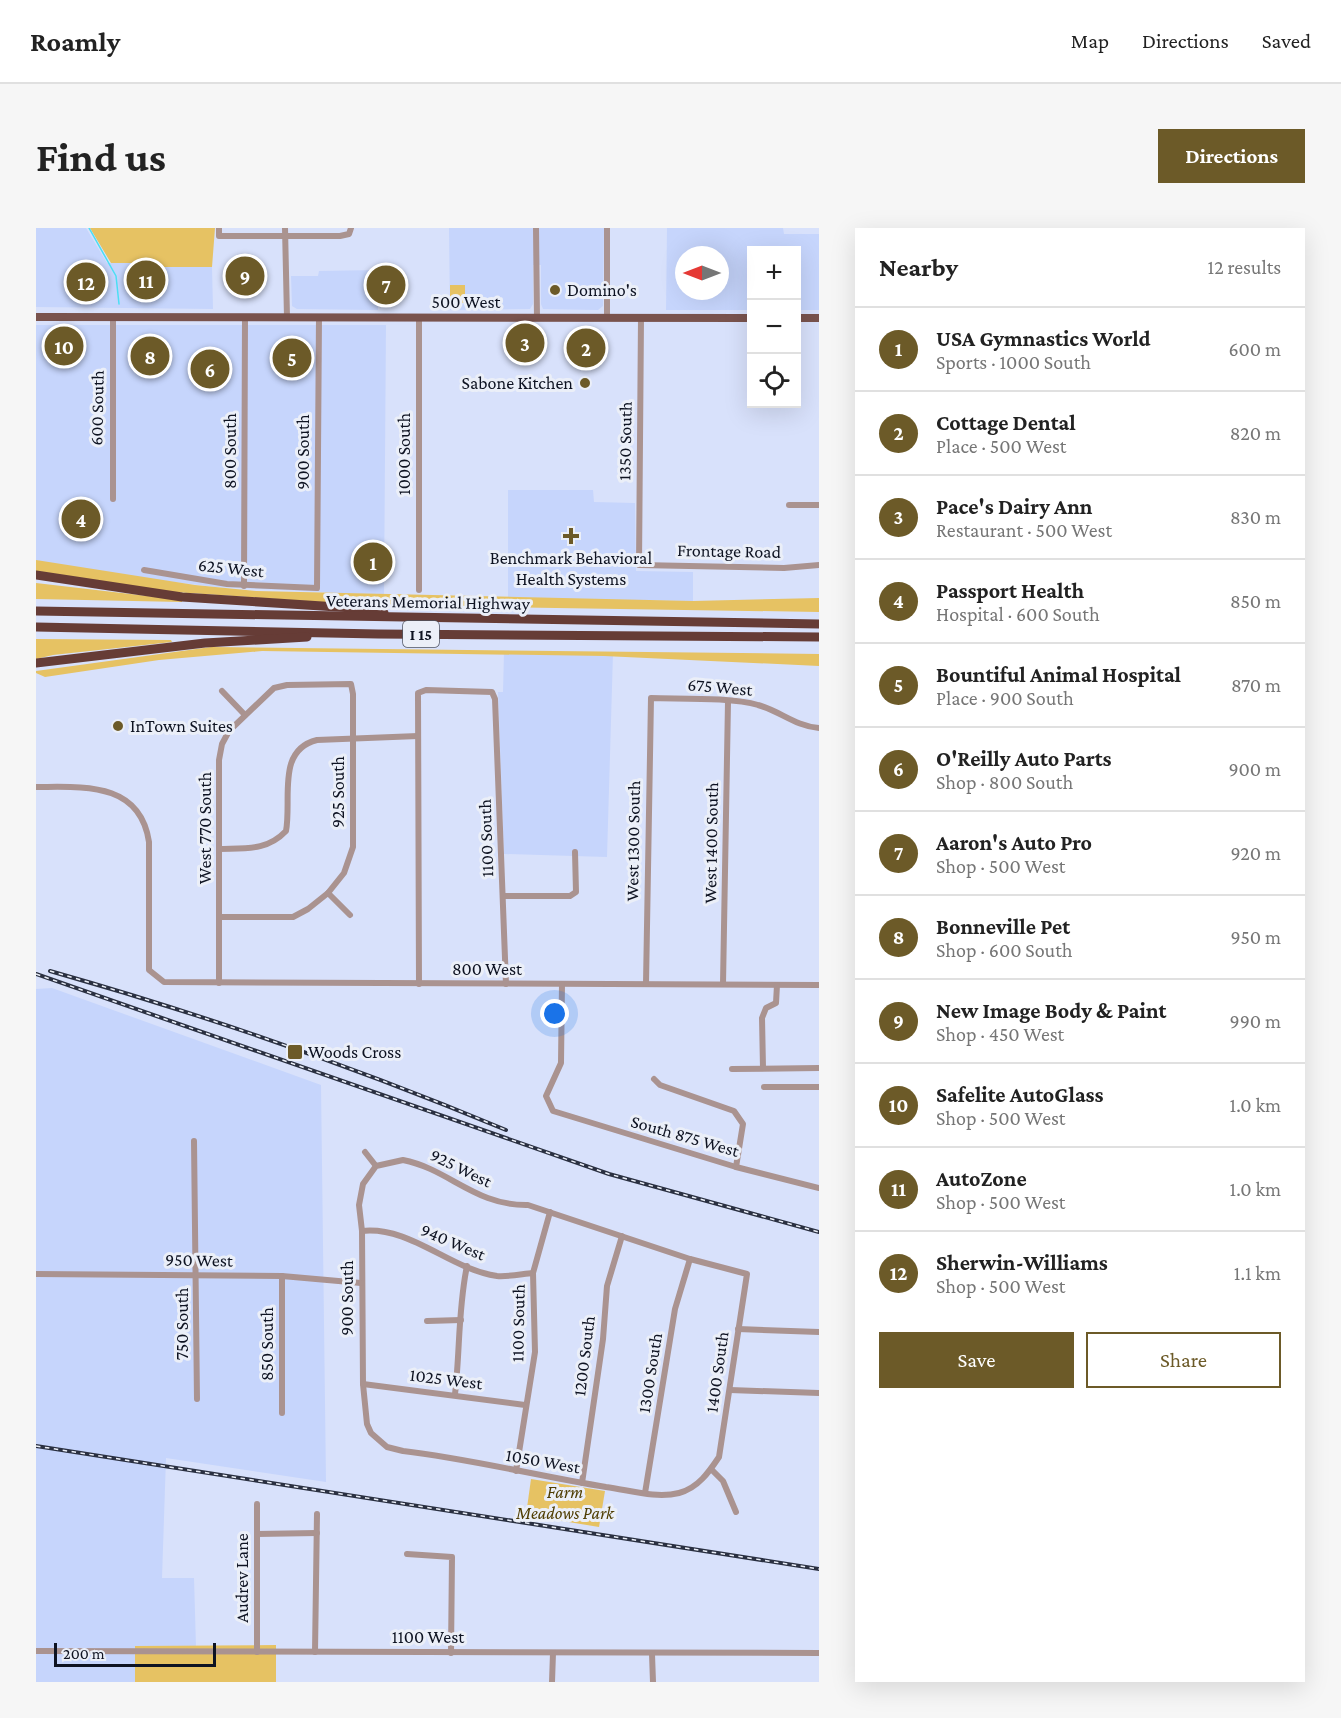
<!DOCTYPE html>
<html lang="en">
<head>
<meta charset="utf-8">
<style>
	body { margin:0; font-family:"Crimson Pro",serif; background:#f6f6f6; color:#222 }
	.controls { position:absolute; right:18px; top:18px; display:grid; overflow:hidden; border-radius:0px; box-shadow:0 6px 24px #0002 }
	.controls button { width:54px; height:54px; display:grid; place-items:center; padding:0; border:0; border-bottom:2px solid #e0e0e0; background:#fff; color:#222; font:30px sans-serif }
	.compass { position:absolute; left:639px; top:18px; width:54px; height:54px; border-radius:50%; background:#fff; box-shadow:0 6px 24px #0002; rotate:270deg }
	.scale { position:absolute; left:18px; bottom:15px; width:162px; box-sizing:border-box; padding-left:6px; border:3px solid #0e1322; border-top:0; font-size:16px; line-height:21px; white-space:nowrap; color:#0e1322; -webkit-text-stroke:4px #ebeff8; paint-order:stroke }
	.you { position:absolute; left:519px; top:786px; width:21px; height:21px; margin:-15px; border:4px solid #fff; border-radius:50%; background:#1a73e8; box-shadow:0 0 0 9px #1a73e833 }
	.badge { display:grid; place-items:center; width:39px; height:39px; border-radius:50%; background:#6c5a28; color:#fff; font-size:20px; font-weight:700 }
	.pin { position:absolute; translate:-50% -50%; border:3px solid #fff; box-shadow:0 2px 6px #0006 }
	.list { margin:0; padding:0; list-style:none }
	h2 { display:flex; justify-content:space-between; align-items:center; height:78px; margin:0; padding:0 24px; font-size:26px }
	h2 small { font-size:20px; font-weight:400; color:#767676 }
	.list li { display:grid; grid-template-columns:39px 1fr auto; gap:18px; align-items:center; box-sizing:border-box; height:84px; padding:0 24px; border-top:2px solid #e0e0e0 }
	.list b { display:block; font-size:22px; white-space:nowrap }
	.list p { margin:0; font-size:20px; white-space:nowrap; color:#767676 }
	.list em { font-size:20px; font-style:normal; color:#767676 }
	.actions { display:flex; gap:12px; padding:18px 24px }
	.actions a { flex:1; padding:14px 0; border:2px solid #6c5a28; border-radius:0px; text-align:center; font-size:21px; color:#6c5a28 }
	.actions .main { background:#6c5a28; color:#fff }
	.icon { flex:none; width:33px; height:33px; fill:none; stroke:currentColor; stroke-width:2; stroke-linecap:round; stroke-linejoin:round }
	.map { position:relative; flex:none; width:783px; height:1454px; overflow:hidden; border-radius:0px }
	header { display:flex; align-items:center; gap:36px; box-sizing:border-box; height:84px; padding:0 30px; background:#fff; border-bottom:2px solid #e0e0e0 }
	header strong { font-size:28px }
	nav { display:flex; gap:33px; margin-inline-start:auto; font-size:21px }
	.intro { display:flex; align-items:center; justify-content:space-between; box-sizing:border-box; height:144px; padding:0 36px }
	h1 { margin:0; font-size:42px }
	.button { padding:15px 27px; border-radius:0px; background:#6c5a28; color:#fff; font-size:21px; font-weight:700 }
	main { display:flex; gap:36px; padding:0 36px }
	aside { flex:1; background:#fff; border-radius:0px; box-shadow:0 6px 24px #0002 }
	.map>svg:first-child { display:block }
	.built { fill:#c6d5fc; fill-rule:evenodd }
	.green { fill:#e6c263 }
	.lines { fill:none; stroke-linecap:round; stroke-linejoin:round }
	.stream { stroke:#4cdff4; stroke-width:1.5 }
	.minor { stroke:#aa9390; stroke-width:6 }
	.major { stroke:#79534d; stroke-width:8 }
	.highway { stroke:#663c36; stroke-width:9 }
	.rail-casing { stroke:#2a3041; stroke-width:4 }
	.rail { stroke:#ebeff8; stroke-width:1.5; stroke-dasharray:4.5; stroke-linecap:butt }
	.poi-dot { fill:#6c5a28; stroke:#ebeff8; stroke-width:2 }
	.labels { text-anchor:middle; stroke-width:6; stroke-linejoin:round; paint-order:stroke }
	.shield { fill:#ebeff8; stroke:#505562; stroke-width:1.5 }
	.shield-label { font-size:16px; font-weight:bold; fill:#0e1322 }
	.poi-label { font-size:18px; fill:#0e1322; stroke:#ebeff8; text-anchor:start }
	.street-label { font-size:18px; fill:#0e1322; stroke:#ebeff8 }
	.park-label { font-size:18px; font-style:italic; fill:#4e3c01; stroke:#ebeff8 }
</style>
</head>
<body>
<header>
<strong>Roamly</strong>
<nav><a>Map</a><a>Directions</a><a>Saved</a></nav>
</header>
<div class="intro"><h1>Find us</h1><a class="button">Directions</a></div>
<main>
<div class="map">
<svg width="783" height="1454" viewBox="0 0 783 1454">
	<rect width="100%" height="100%" fill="#d8e1fb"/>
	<g class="built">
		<polygon points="0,0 50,0 71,35 116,35 126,39 176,39 177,81 0,79"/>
		<polygon points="413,0 568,0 567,78 562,82 507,81 505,76 505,37 497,37 497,76 494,81 414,82"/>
		<path d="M631 0H747L748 6H783V82H761L760 22H716L715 82H630ZM648 27H684V63H648Z"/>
		<polygon points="342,42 342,82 261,81 256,78 255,48 282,48 283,43"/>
		<polygon points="0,97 350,97 348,367 180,359 0,338"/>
		<polygon points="472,262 557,262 558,274 599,275 600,343 657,344 657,373 472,370"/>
		<polygon points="468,424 577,425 571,629 468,626 462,464 467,464"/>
		<polygon points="16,760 285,857 290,1254 130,1230 126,1350 158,1350 160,1419 99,1418 99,1454 0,1454 0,761"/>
	</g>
	<g class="green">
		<polygon points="54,0 179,0 176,39 126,39 116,35 75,35"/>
		<rect x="414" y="57" width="15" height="18"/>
		<polygon points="0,332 159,357 220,363 657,373 783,370 783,384 328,377 138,364 0,343"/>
		<polygon points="0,355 146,372 146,374 0,371"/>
		<polygon points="0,411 135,412 136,414 17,427 0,431"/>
		<polygon points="175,419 783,426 783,438 568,428 226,423 123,432 9,449 0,445 0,443"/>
		<polygon points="495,1251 569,1263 563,1299 490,1287"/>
		<polygon points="240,1417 240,1454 99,1454 99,1418"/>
	</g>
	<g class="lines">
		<polyline class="stream" points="53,0 80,48 83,76"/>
		<g class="minor">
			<polyline points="183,0 183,8 304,8 313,6 315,0"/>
			<polyline points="249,0 251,89"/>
			<polyline points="500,0 501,90"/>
			<polyline points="571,0 571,90"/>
			<polyline points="383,89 383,362"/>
			<polyline points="605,90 603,337 748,340 783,337"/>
			<polyline points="77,271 77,89"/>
			<polyline points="753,277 783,277"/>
			<polyline points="108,342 191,356 281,360 283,89"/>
			<polyline points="208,358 209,89"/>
			<polyline points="186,463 209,487"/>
			<path d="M0 559C46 559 104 553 113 614V742L128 754 783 757"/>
			<path d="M183 621C210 620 231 623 250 603 256 571 240 522 281 512L382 508"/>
			<polyline points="292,665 314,687"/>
			<polyline points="467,668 534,668 540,664 539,624"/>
			<polyline points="183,755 183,532 186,516 193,503 238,460 251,457 315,456 317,466 317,619 308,645 292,665 272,681 257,689 184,689"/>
			<polyline points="383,756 382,465 390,462 456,464 459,471 470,756"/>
			<polyline points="526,756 525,835 510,868 517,883 700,939 783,960"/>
			<path d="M610 756 615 470C644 471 696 469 722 477 744 483 759 498 783 500"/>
			<polyline points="687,756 692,474"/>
			<polyline points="727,840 726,790 730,780 740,775 741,757"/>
			<polyline points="696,841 783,840"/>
			<polyline points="618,851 624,857 698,883 707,896 700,939"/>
			<polyline points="728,859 783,859"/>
			<polyline points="158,913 161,1171"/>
			<polyline points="329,924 340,938"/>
			<path d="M367 932C413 941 439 978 492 977L654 1031 711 1046 683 1229C673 1244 662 1260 643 1265 620 1271 593 1262 570 1259 502 1248 435 1231 367 1223L351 1219 335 1205 331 1196 327 1156 326 1003 323 977 327 956 340 938Z"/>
			<path d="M326 1003C375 998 413 1041 461 1048 472 1049 486 1046 497 1045"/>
			<polyline points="0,1046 246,1048 325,1055"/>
			<polyline points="391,1093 425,1092"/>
			<polyline points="702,1101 783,1104"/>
			<polyline points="327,1156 489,1177"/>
			<polyline points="694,1162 783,1165"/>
			<path d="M419 1166C424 1124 422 1080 431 1038"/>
			<polyline points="246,1185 246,1048"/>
			<polyline points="675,1241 687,1253 700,1284"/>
			<polyline points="480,1243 499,1124 497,1045 514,984"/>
			<polyline points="546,1255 567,1111 571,1058 586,1008"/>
			<polyline points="609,1265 639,1081 654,1031"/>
			<polyline points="221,1306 281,1305"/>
			<polyline points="371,1326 416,1329 415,1425"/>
			<polyline points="0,1423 783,1425"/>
			<polyline points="221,1424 221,1276"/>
			<polyline points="279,1424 281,1286"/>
			<polyline points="616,1426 617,1454"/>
			<polyline points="516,1454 517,1425"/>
		</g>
		<g class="major">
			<polyline points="0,89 716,90"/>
			<polyline points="760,90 783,90"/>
		</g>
		<g class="highway">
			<polyline points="0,347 146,369 317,380 348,385"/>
			<polyline points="0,383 783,396"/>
			<polyline points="0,399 342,406 783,409"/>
			<polyline points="0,435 169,415 271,409"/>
		</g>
		<g class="rail-casing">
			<g id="rail">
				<path d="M14 743C169 787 322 840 470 902"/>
				<polyline points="0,746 573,946 783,1004"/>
				<polyline points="0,1218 783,1341"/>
			</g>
		</g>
		<use href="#rail" class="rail"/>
	</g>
	<g class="poi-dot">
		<circle cx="519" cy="62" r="6"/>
		<circle cx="549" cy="155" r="6"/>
		<path d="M532 299h6v6h6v6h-6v6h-6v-6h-6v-6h6z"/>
		<circle cx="82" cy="498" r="6"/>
		<rect x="251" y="816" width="16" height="16" rx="3"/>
	</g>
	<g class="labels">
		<rect class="shield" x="367" y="393" width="36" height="26" rx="4.5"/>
		<g class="shield-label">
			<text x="385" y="412">I 15</text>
		</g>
		<g class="poi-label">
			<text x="531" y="68">Domino's</text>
			<text x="537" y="161" text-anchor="end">Sabone Kitchen</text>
			<text x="535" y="336" text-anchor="middle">Benchmark Behavioral<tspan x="535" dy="21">Health Systems</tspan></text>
			<text x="94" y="504">InTown Suites</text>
			<text x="272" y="830">Woods Cross</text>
		</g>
		<g class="street-label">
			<text x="430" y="80">500 West</text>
			<text transform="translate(61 180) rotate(-89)" y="6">600 South</text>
			<text transform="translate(589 213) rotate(-89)" y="6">1350 South</text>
			<text transform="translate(194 223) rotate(-90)" y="6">800 South</text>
			<text transform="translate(267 224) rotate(-90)" y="6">900 South</text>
			<text transform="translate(368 226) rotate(-90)" y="6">1000 South</text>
			<text transform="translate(693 323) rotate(1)" y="6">Frontage Road</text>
			<text transform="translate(195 340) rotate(6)" y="6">625 West</text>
			<text transform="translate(392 374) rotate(1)" y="6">Veterans Memorial Highway</text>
			<text transform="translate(684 459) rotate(5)" y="6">675 West</text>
			<text transform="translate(302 564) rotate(-90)" y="6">925 South</text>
			<text transform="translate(169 600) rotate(-90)" y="6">West 770 South</text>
			<text transform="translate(450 610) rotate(-92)" y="6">1100 South</text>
			<text transform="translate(597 613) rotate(-89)" y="6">West 1300 South</text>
			<text transform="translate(675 615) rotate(-89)" y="6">West 1400 South</text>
			<text x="451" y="747">800 West</text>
			<text transform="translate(649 908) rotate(16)" y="6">South 875 West</text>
			<text transform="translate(425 940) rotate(26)" y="6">925 West</text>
			<text transform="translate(417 1014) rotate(23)" y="6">940 West</text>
			<text transform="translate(163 1032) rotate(1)" y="6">950 West</text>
			<text transform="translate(311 1070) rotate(-90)" y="6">900 South</text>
			<text transform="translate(482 1095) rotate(-89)" y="6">1100 South</text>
			<text transform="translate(146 1096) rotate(-90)" y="6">750 South</text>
			<text transform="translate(231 1116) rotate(-90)" y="6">850 South</text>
			<text transform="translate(548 1128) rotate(-83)" y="6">1200 South</text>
			<text transform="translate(681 1144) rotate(-82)" y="6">1400 South</text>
			<text transform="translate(614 1145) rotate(-81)" y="6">1300 South</text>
			<text transform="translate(410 1151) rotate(7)" y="6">1025 West</text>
			<text transform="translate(507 1233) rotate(10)" y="6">1050 West</text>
			<text transform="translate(206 1350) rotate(-90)" y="6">Audrev Lane</text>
			<text x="392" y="1415">1100 West</text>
		</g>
		<g class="park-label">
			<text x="529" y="1270">Farm<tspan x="529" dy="21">Meadows Park</tspan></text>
		</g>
	</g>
</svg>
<div class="controls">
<button>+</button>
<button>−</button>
<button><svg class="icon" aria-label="locate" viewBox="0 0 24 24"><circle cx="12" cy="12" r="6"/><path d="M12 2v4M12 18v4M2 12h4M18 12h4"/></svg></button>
</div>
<svg class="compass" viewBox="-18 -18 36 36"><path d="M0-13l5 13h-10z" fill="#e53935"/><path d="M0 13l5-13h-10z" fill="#767676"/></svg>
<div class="scale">200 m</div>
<div class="you"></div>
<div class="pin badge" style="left:337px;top:334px">1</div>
<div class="pin badge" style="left:550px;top:120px">2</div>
<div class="pin badge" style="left:489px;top:115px">3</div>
<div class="pin badge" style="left:45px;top:291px">4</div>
<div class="pin badge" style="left:256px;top:130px">5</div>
<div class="pin badge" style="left:174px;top:141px">6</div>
<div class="pin badge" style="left:350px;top:57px">7</div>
<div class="pin badge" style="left:114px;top:128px">8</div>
<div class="pin badge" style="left:209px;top:48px">9</div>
<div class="pin badge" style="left:28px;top:118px">10</div>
<div class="pin badge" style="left:110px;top:52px">11</div>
<div class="pin badge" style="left:50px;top:54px">12</div>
</div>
<aside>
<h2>Nearby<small>12 results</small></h2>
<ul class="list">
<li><span class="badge">1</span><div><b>USA Gymnastics World</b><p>Sports · 1000 South</p></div><em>600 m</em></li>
<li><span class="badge">2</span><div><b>Cottage Dental</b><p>Place · 500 West</p></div><em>820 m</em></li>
<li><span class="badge">3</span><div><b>Pace's Dairy Ann</b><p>Restaurant · 500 West</p></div><em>830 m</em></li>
<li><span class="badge">4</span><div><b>Passport Health</b><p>Hospital · 600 South</p></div><em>850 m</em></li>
<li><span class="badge">5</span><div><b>Bountiful Animal Hospital</b><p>Place · 900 South</p></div><em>870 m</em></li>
<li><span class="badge">6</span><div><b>O'Reilly Auto Parts</b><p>Shop · 800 South</p></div><em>900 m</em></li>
<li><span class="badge">7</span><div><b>Aaron's Auto Pro</b><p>Shop · 500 West</p></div><em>920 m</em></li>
<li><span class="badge">8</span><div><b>Bonneville Pet</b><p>Shop · 600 South</p></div><em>950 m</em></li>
<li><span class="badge">9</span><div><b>New Image Body &amp; Paint</b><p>Shop · 450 West</p></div><em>990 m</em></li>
<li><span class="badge">10</span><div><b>Safelite AutoGlass</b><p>Shop · 500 West</p></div><em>1.0 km</em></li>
<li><span class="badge">11</span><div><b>AutoZone</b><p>Shop · 500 West</p></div><em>1.0 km</em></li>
<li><span class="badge">12</span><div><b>Sherwin-Williams</b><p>Shop · 500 West</p></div><em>1.1 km</em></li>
</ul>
<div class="actions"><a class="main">Save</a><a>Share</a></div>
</aside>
</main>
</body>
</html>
